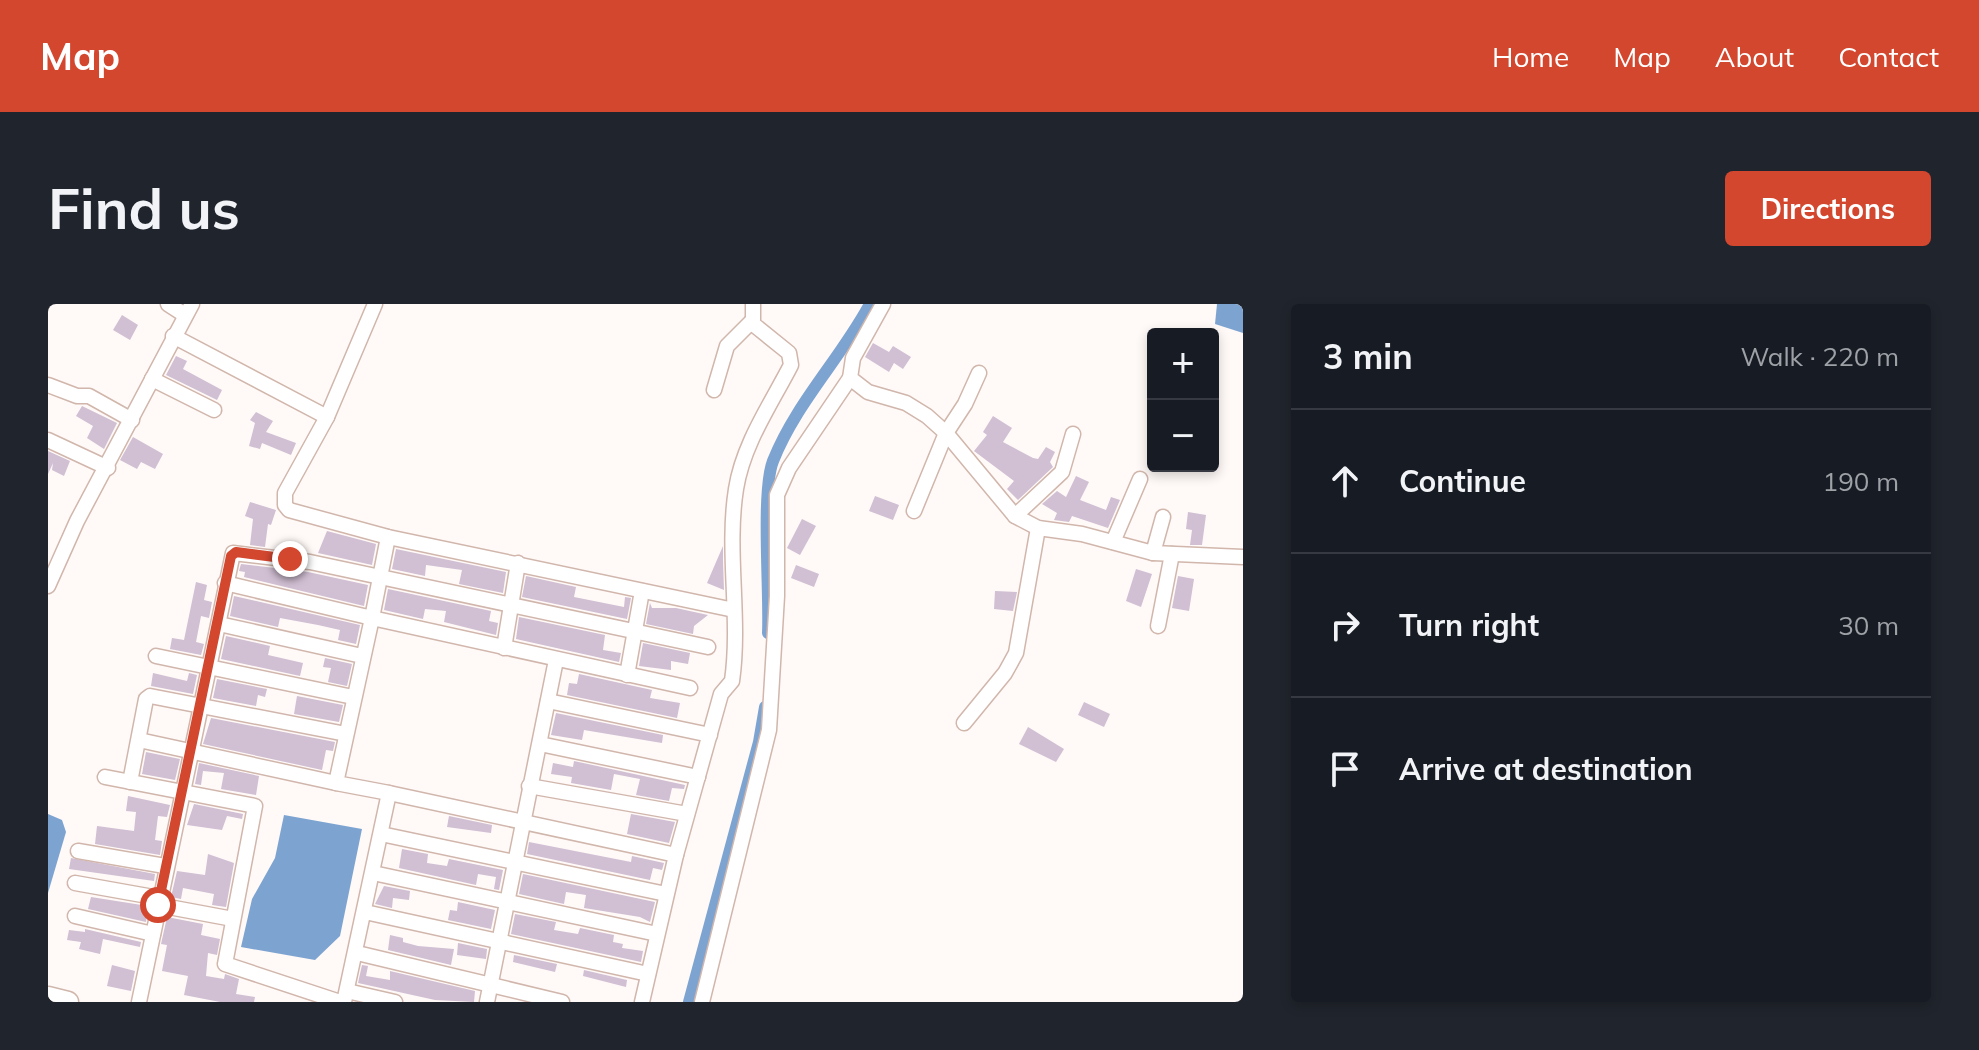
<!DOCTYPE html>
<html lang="en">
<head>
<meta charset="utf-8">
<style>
	body { margin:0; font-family:Mulish,sans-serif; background:#20242c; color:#f1f3f6 }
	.controls { position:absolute; right:24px; top:24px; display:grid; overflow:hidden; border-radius:8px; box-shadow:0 4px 12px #0003 }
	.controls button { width:72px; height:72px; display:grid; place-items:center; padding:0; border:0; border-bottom:2px solid #363941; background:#171b24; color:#f1f3f6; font:40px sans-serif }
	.stop { position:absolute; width:24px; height:24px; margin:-18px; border:6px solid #d3472f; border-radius:50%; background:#fff }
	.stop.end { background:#d3472f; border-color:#fff; box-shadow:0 2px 8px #0008 }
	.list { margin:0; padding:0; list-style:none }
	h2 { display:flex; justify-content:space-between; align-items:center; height:104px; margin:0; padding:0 32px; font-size:34px }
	h2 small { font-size:26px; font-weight:400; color:#9ea1a6 }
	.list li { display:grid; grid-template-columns:52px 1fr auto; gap:24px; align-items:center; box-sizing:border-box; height:144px; padding:0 32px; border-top:2px solid #363941 }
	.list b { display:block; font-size:30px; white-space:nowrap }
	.list em { font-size:26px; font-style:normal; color:#9ea1a6 }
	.icon { flex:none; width:44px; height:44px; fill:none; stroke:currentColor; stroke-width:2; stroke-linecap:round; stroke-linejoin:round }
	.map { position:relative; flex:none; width:1195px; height:698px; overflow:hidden; border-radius:8px }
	header { display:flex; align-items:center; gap:48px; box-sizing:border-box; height:112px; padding:0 40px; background:#d3472f; color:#fff }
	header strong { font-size:38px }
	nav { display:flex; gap:44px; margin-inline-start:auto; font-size:28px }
	.intro { display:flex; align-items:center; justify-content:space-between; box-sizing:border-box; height:192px; padding:0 48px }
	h1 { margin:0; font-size:56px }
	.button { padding:20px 36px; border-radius:8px; background:#d3472f; color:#fff; font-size:28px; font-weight:700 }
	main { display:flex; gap:48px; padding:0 48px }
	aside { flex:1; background:#171b24; border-radius:8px; box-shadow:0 4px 12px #0003 }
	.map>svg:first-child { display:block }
	.water { fill:#7da4d1 }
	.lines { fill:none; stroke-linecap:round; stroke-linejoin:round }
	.canal { stroke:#7da4d1; stroke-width:12 }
	.building { fill:#d1bfd3 }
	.street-casing { stroke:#d1b6ac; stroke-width:17 }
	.secondary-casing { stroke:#d1b6ac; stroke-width:23 }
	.street { stroke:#fff; stroke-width:14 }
	.secondary { stroke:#fff; stroke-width:20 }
	.route { stroke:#d3472f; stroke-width:10 }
</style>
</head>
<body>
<header>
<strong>Map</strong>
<nav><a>Home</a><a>Map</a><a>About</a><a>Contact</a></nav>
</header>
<div class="intro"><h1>Find us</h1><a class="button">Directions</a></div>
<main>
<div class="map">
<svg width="1195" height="698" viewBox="0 0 1195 698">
	<rect width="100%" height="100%" fill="#fff9f7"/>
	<g class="water">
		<polygon points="1169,0 1195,0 1195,29 1167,20"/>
		<polygon points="0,510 14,516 18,528 0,589"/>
		<polygon points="236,511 314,525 292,632 267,656 193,643 204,595 227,554"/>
	</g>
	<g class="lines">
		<g class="canal">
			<path d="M720 329C722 290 713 188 725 157 748 99 793 54 822 0"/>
			<polyline points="641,698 711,438 717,403"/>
		</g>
	</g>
	<g class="building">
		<polygon points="74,11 90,21 82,36 65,26"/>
		<polygon points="825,39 841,48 845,42 863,53 855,65 846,59 841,68 817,53"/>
		<polygon points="128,52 139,57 135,65 174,86 169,96 118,71"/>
		<polygon points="34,102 69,119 56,145 39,134 45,122 28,112"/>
		<polygon points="208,108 225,117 218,128 248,139 243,151 214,139 212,145 201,142 207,119 202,116"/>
		<polygon points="945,112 964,124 955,138 985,154 990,155 998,143 1007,148 1002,158 1005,163 970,196 959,185 966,177 926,147 939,131 935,128"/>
		<polygon points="85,133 115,150 107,165 93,158 89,165 72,156"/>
		<polygon points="0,147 22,157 16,172 4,166 5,159 0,170"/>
		<polygon points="1028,172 1041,178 1032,196 1058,206 1063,193 1072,196 1060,224 1024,212 1021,218 1006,216 1009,209 994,200 1009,187 1018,193"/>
		<polygon points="827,192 851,201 845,216 821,207"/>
		<polygon points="202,198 228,206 223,221 220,220 217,243 202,241 205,215 197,212"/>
		<polygon points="1140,208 1158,211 1154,241 1142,241 1144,226 1138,225"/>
		<polygon points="754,215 768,222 752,251 739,244"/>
		<polygon points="279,227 328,240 324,261 270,249"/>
		<polygon points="675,242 675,257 676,286 659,279"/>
		<polygon points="348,245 458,268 455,289 411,280 414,266 378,261 377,272 344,265"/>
		<polygon points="193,260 260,268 320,281 316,302 196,273 197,268 191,267"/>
		<polygon points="748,261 771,270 766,283 743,274"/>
		<polygon points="1088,265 1104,270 1093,303 1078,297"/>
		<polygon points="478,272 528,283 526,293 576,303 577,293 583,294 579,315 474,293"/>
		<polygon points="1130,272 1146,275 1141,307 1124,304"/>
		<polygon points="148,278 159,281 156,296 164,298 161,314 153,312 148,338 156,340 153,351 122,345 124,334 136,336"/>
		<polygon points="340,285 443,307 441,317 450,319 448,331 396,318 398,307 377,305 375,315 336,306"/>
		<polygon points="947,287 969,288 965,307 946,305"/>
		<polygon points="186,292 312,321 308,340 290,336 292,326 270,321 232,314 230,323 182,312"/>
		<polygon points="602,299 604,304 628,304 660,311 646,322 645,330 598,320"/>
		<polygon points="471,313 557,331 555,346 573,349 571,358 468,335"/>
		<polygon points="178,332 222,342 220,351 255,359 252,372 173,355"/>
		<polygon points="595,339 642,349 640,360 623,357 623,366 591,362"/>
		<polygon points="277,354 304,360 299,382 280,378 283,364 275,363"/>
		<polygon points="105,369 139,377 141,369 149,371 145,390 103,382"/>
		<polygon points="531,370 604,386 602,394 632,399 629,414 519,391 521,379 529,380"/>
		<polygon points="169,375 219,385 217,393 210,391 208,402 165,394"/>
		<polygon points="249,392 295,401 291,418 246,410"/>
		<polygon points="1036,398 1062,410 1056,423 1030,411"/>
		<polygon points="508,409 615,431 614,439 536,426 534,436 503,431"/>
		<polygon points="163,414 287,438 285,447 278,446 274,466 155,440"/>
		<polygon points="980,423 1016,445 1008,458 971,440"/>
		<polygon points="98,448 132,455 127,476 94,470"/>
		<polygon points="526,457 637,481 636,485 624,484 621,497 588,491 592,475 566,470 563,486 523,479 524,473 503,470 505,459 525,463"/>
		<polygon points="151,459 211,472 208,491 173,485 176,469 155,467 153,481 147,480"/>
		<polygon points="80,492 122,501 119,513 110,512 107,536 114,537 112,551 47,540 49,522 86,527 88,508 78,507"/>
		<polygon points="146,500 195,510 194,515 179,512 174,526 139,521"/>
		<polygon points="583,510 627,518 621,539 579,530"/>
		<polygon points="401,512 444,521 443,529 399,523"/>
		<polygon points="481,538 583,558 584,552 616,559 614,566 605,564 602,576 479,550"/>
		<polygon points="354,545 380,550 379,559 399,562 401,555 455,566 451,586 446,585 448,573 430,570 428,581 351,564"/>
		<polygon points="160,550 186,559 178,603 164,601 166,590 135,584 133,595 123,593 129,567 157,571"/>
		<polygon points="23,554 107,570 106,577 21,565"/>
		<polygon points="475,570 607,598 602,618 592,613 536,604 538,591 518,588 516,600 471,590"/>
		<polygon points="336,582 362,587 361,596 345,594 344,604 327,600"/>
		<polygon points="43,593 100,602 98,618 40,605"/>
		<polygon points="410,598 447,606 443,625 400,616 402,606 409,607"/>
		<polygon points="467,610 508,618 506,626 530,630 532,624 566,631 565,638 575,640 574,644 595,647 593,658 463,630"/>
		<polygon points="119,613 155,620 153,631 172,635 169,651 160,649 158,672 176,675 177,670 191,675 188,690 207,693 206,698 172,698 136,691 140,672 114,667 119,641 113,640"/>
		<polygon points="37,625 93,638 92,643 55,635 52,650 31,645 33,638 19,636 21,626 37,628"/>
		<polygon points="342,631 355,634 355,638 370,642 406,645 403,661 340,646"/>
		<polygon points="410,639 439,645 438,655 409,651"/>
		<polygon points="466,651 509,660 507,668 465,658"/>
		<polygon points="64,661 87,667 83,687 59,682"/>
		<polygon points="314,661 320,662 318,672 342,676 342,667 427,687 426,698 387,696 310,679"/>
		<polygon points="536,666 579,676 578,683 535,672"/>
	</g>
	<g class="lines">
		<g class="street-casing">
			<g id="street">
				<polyline points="120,0 137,11"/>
				<polyline points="327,0 279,113 237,189 237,201 241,206 340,233 686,306"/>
				<polyline points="835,0 805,54 802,74 820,88 858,99 879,112 898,129 967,212 990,224 1034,230 1105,249 1195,253"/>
				<polyline points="125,32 279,113"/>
				<polyline points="104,75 166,106"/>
				<polyline points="0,81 29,92 41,92 84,116"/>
				<polyline points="666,86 679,42 704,17"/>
				<polyline points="0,136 60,164"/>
				<polyline points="866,207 898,129 917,100 931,69"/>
				<polyline points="967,212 1014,168 1025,130"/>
				<polyline points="1065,238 1092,175"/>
				<polyline points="1105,249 1115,213"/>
				<polyline points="177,279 324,314 340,233"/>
				<polyline points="0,282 29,217 144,0"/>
				<polyline points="171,320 314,352"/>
				<polyline points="1110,322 1124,250"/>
				<polyline points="456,344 470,259"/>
				<polyline points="108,352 305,393"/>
				<polyline points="579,371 594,287"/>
				<polyline points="500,397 662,431"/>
				<polyline points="916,419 957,369 968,349 990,224"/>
				<polyline points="91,436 288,479"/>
				<polyline points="492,440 650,473"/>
				<polyline points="57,473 207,502 177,660 292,698"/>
				<polyline points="82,478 98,395 102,392 298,430"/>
				<polyline points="481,482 639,510"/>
				<polyline points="341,489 628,551"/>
				<polyline points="333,530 618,590"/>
				<polyline points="30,547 117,562"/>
				<polyline points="325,569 609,630"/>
				<polyline points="27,579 111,594"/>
				<polyline points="110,601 185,615"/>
				<polyline points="317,608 600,670"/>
				<polyline points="27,612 105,630"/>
				<polyline points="309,649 514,698"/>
				<polyline points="299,687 347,698"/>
				<polyline points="91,698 185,249 262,258 660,343"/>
				<polyline points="296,698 341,489 288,479 324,314 642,384"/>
				<polyline points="439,698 508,356"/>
				<path d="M594 698 628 551 673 390 684 377C693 314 678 248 688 185 695 140 723 100 743 61L741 49 705 20V0"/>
				<polyline points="654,698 721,426 729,292 729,191 741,164 802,74"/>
			</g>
		</g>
		<g class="secondary-casing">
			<polyline id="secondary" points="0,693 20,698"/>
		</g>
		<use href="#street" class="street"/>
		<use href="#secondary" class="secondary"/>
	</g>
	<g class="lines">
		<polyline class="route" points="110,601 183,252 188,248 242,255"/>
	</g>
</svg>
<div class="controls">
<button>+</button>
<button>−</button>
</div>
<div class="stop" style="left:110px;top:601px"></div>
<div class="stop end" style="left:242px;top:255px"></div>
</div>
<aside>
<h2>3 min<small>Walk · 220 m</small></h2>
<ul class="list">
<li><svg class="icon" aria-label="ahead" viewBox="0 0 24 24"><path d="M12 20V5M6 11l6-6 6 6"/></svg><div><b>Continue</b></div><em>190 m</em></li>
<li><svg class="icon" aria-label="right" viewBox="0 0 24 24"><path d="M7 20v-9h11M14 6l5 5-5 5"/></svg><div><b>Turn right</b></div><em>30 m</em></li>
<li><svg class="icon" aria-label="arrive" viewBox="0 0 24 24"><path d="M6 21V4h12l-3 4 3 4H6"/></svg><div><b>Arrive at destination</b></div></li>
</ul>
</aside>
</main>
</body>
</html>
